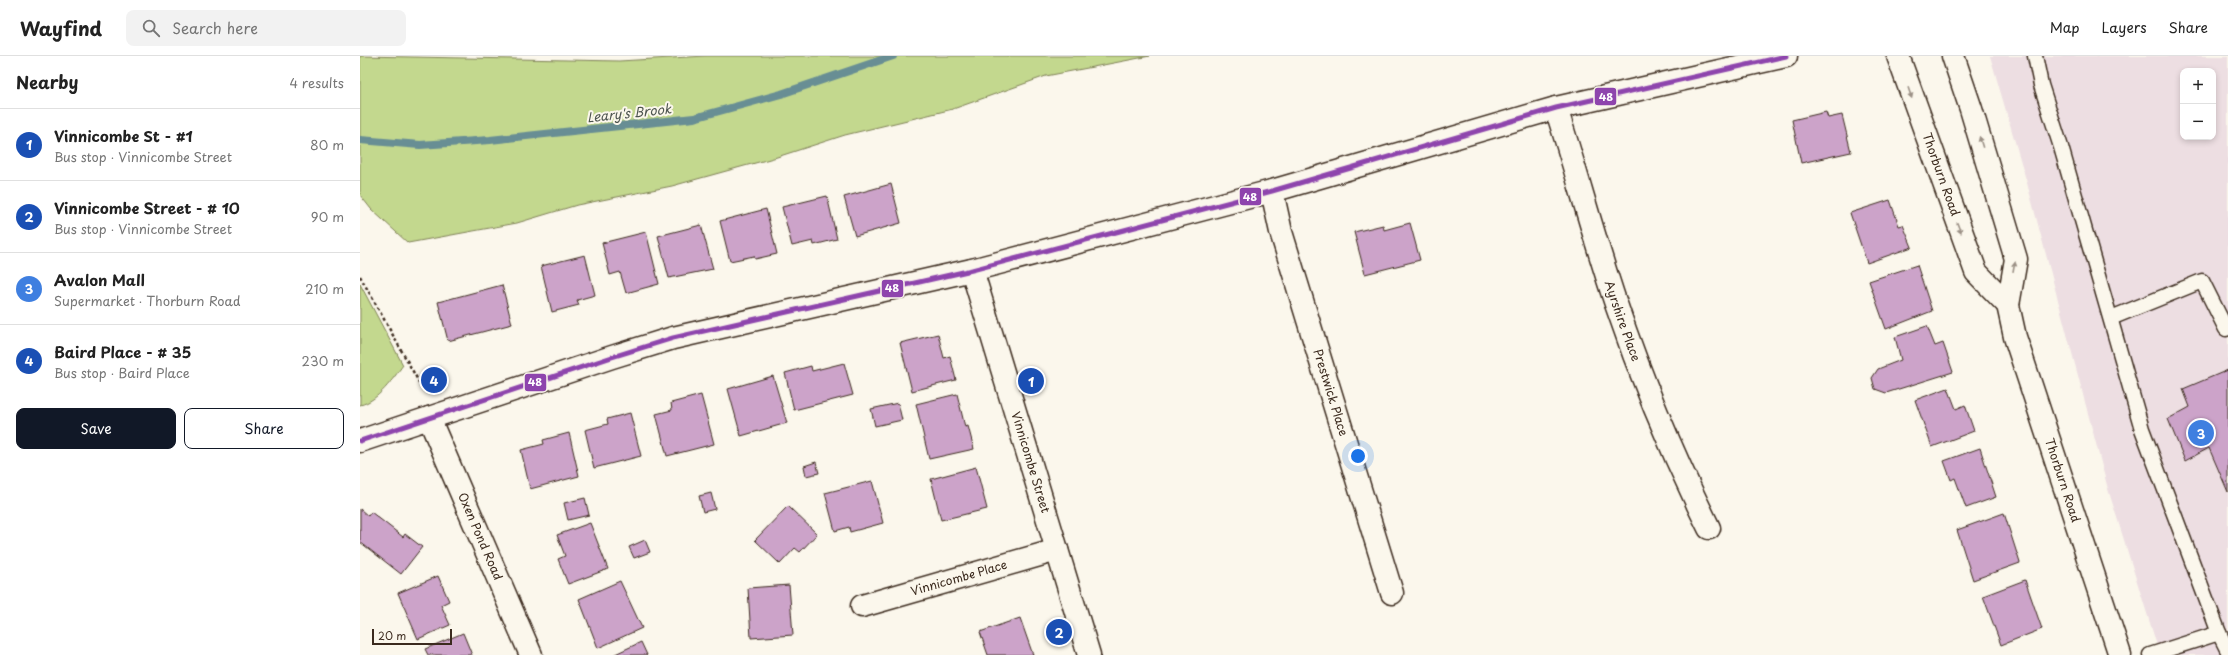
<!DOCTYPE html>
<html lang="en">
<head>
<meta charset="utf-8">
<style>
	body { margin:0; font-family:"Playpen Sans",sans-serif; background:#f2f2f2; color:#222 }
	.controls { position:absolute; right:12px; top:12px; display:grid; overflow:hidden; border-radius:8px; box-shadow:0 2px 6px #0003 }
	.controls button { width:36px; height:36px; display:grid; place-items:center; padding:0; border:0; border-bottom:1px solid #e0e0e0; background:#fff; color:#222; font:20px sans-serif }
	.scale { position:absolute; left:12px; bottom:10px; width:80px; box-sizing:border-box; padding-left:4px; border:2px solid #3b2a1e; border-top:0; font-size:11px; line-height:14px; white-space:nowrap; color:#3b2a1e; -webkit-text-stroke:3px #fbf7ec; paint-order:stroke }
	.you { position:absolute; left:998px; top:400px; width:14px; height:14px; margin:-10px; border:3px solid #fff; border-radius:50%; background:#1a73e8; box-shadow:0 0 0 6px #1a73e833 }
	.badge { display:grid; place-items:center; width:26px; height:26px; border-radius:50%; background:#111827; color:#fff; font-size:13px; font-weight:700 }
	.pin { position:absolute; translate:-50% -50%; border:2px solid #fff; box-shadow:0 1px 4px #0006 }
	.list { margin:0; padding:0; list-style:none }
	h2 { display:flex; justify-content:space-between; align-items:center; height:52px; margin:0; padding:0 16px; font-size:17px }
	h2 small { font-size:13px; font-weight:400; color:#767676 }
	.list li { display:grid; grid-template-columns:26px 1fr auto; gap:12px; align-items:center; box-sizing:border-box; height:72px; padding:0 16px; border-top:1px solid #e0e0e0 }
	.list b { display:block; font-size:15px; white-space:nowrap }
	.list p { margin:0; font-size:13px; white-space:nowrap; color:#767676 }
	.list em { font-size:13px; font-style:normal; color:#767676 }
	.actions { display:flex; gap:8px; padding:12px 16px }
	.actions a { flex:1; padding:9px 0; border:1px solid #111827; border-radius:8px; text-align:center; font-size:14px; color:#111827 }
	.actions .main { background:#111827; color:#fff }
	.icon { flex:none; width:22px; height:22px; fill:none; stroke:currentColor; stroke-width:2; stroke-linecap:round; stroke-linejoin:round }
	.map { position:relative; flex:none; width:1868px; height:599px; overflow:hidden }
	header { display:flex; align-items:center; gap:24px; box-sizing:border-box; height:56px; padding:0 20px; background:#fff; border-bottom:1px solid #e0e0e0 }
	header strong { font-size:19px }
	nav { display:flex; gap:22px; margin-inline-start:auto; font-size:14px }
	.search { width:280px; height:36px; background:#f2f2f2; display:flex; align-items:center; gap:10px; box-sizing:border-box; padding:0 14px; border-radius:8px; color:#767676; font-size:15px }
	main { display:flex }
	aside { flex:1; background:#fff }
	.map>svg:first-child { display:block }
	.built { fill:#eddee2; fill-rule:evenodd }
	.green { fill:#c3d88e; stroke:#7f8156 }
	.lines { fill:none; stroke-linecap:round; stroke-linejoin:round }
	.stream { stroke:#678e94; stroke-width:8 }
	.building { fill:#cca3c9; stroke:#3b2a1e }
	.service-casing { stroke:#3b2a1e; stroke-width:17 }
	.minor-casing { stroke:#3b2a1e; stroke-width:25 }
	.secondary-casing { stroke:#3b2a1e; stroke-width:25 }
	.path { stroke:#3b2a1e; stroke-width:2.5; stroke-dasharray:3 3; stroke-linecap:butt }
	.service { stroke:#fbf7ec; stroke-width:14 }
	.minor { stroke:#fbf7ec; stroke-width:22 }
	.secondary { stroke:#fbf7ec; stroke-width:22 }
	.bus-1-casing { stroke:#fbf7ec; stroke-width:8 }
	.bus-1 { stroke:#8e44ad; stroke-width:5 }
	.oneway { fill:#9b9085 }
	.labels { text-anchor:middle; stroke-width:4; stroke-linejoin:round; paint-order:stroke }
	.street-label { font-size:12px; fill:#3b2a1e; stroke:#fbf7ec }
	.water-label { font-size:13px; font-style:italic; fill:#4d544f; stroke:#fbf7ec }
	.line-badge { stroke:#fbf7ec; stroke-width:1.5 }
	.badge-label { font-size:11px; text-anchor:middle; font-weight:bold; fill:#fff }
</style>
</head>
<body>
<header>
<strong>Wayfind</strong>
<div class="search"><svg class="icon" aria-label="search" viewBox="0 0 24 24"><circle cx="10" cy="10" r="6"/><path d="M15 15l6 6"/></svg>Search here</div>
<nav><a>Map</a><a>Layers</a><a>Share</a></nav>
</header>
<main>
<aside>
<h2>Nearby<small>4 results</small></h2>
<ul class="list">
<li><span class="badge" style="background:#1a4fb4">1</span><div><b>Vinnicombe St - #1</b><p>Bus stop · Vinnicombe Street</p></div><em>80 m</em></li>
<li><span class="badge" style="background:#1a4fb4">2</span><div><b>Vinnicombe Street - # 10</b><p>Bus stop · Vinnicombe Street</p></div><em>90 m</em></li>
<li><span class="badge" style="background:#3f7fe0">3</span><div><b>Avalon Mall</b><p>Supermarket · Thorburn Road</p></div><em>210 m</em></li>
<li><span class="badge" style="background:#1a4fb4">4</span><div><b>Baird Place - # 35</b><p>Bus stop · Baird Place</p></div><em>230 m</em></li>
</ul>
<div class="actions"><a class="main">Save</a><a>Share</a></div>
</aside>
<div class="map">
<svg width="1868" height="599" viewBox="0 0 1868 599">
	<rect width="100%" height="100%" fill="#fbf7ec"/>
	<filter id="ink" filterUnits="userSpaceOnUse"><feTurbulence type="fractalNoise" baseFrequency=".025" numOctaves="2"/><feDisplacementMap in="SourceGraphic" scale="8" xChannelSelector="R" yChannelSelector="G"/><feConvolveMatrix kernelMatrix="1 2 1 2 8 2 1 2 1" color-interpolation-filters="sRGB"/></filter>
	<g filter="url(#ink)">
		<path class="built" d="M1630 0H1868V599H1800L1748 433 1667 127ZM1823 15H1853V81H1823Z"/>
		<g class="green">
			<polygon points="0,0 259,5 346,0 790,0 686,20 593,53 485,79 417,101 312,130 217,149 157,167 48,187 11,153 0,139"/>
			<path d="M0 228 43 309C33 323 18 345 0 349Z"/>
		</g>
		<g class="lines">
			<polyline class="stream" points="0,84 60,89 130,84 334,62 421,38 533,0"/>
		</g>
		<g class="building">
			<polygon points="1466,56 1468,62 1482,59 1491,96 1441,107 1432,64"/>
			<polygon points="531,128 541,167 495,180 484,141"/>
			<polygon points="467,140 477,183 454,189 453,185 432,190 422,151"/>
			<polygon points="1530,144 1539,170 1543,169 1552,191 1507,207 1490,157"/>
			<polygon points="406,153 417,198 395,203 394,200 370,205 360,165"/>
			<polygon points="1050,167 1060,204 1005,218 994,176 1023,169 1024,174"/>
			<polygon points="341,169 353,213 309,222 298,180"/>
			<polygon points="286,176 299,228 266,237 260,216 250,219 242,187"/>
			<polygon points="225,199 235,239 217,244 219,249 192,256 181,210"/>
			<polygon points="1557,209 1572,255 1526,273 1509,225"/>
			<polygon points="142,229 152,268 88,285 78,246"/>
			<polygon points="1567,270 1575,290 1583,287 1593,316 1526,337 1515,333 1512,322 1518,313 1541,304 1535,281"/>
			<polygon points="578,278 584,302 590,300 596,324 552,335 540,287"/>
			<polygon points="484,307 493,339 434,354 425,317 451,310 452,315"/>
			<polygon points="1868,314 1868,436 1849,392 1825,405 1808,363 1830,351 1823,333"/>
			<polygon points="413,320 427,367 381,380 368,333"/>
			<polygon points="1588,332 1596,353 1605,349 1614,375 1572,391 1555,344"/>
			<polygon points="597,338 605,371 608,370 614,393 569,403 556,348"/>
			<polygon points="341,339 354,388 307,400 296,358 312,354 311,347"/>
			<polygon points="538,347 542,364 515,370 511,353"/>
			<polygon points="270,357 281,400 234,412 225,374 248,368 247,363"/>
			<polygon points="209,377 219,420 170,433 161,394 184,388 183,384"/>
			<polygon points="1620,392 1636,441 1606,452 1595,422 1591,424 1584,405"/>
			<polygon points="456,406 459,417 446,420 444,410"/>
			<polygon points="616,411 627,453 581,464 571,423"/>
			<polygon points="512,425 523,467 490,476 489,471 475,475 465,437"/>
			<polygon points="351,437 355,453 343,456 339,440"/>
			<polygon points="225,442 229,459 208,464 204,447"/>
			<polygon points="428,450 457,478 440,496 435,492 420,508 395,484"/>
			<polygon points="0,453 8,460 11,456 43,481 45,478 62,491 41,518 0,486"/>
			<polygon points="1644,457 1660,507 1613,524 1597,474"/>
			<polygon points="230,467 248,513 208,528 198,503 205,500 197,479"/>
			<polygon points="285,484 290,496 274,502 269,491"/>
			<polygon points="78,520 89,545 81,549 90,569 58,583 38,537"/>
			<polygon points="1665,524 1682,573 1641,589 1623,540"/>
			<polygon points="260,525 282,572 238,592 219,543"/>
			<polygon points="429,529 433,579 391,582 388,532"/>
			<polygon points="660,562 673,599 628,599 620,576"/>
			<polygon points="103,577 112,599 68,599 65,593"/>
			<polygon points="281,586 287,599 253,599"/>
		</g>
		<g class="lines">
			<g class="service-casing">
				<g id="service">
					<polyline points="1675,0 1681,29 1701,91 1782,373 1859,577 1790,599"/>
					<polyline points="1751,262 1842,225 1866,273 1868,272"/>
					<polyline points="1859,577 1868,595"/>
				</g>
			</g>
			<g class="minor-casing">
				<g id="minor">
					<path id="s1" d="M1196 52C1217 117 1234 183 1256 248 1282 325 1313 399 1349 472"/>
					<path id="s2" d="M912 135 921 176 1032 537"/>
					<path id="s3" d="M612 214 729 599"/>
					<path id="s4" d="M69 362 171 599"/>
					<polyline points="0,385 252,301 313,282 612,214 912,135 1196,52 1426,0"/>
					<path id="s5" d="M502 550 697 494"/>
				</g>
			</g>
			<g class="secondary-casing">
				<g id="secondary">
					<path id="s6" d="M1538 0 1616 216 1648 249"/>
					<path id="s7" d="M1593 0 1611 53 1656 203 1648 249 1655 281 1760 599"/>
				</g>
			</g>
			<polyline class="path" points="0,220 60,328 65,334"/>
			<use href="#service" class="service"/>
			<use href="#minor" class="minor"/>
			<use href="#secondary" class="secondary"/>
			<g class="bus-1-casing">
				<polyline id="bus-1" points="0,385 252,301 313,282 612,214 912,135 1196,52 1426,0"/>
			</g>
			<use href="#bus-1" class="bus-1"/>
		</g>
		<defs><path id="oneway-solid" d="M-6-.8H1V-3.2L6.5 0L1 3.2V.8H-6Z"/></defs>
		<g class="oneway">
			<use href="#oneway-solid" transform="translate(1550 37) rotate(71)"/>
			<use href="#oneway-solid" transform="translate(1621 86) rotate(-107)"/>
			<use href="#oneway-solid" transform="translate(1599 172) rotate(69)"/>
			<use href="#oneway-solid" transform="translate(1654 211) rotate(-80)"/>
		</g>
	</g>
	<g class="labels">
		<g class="street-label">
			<text dy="4" stroke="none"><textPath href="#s6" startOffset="126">Thorburn Road</textPath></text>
			<text dy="4" stroke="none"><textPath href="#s1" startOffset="223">Ayrshire Place</textPath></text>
			<text dy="4" stroke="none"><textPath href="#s2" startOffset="210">Prestwick Place</textPath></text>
			<text dy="4" stroke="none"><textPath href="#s3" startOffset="201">Vinnicombe Street</textPath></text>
			<text dy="4" stroke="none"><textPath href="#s7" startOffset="443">Thorburn Road</textPath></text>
			<text dy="4" stroke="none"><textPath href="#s4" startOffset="129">Oxen Pond Road</textPath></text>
			<text dy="4" stroke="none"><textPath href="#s5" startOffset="101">Vinnicombe Place</textPath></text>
		</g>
		<g class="water-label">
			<text transform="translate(269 57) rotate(-6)" y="5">Leary's Brook</text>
		</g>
	</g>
	<g class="line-badge">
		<rect x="1234" y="31" width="23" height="19" rx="4" fill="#8e44ad"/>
		<rect x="879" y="131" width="23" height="19" rx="4" fill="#8e44ad"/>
		<rect x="521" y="223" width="23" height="19" rx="4" fill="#8e44ad"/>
		<rect x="164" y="317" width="23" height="19" rx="4" fill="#8e44ad"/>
	</g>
	<g class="badge-label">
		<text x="1246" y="45">48</text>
		<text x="890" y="145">48</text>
		<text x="532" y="236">48</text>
		<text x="175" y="330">48</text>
	</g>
</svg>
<div class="controls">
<button>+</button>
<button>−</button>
</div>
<div class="scale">20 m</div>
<div class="you"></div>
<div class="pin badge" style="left:671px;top:325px;background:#1a4fb4">1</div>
<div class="pin badge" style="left:699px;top:576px;background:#1a4fb4">2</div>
<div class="pin badge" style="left:1841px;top:377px;background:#3f7fe0">3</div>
<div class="pin badge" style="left:74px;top:324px;background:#1a4fb4">4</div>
</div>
</main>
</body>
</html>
